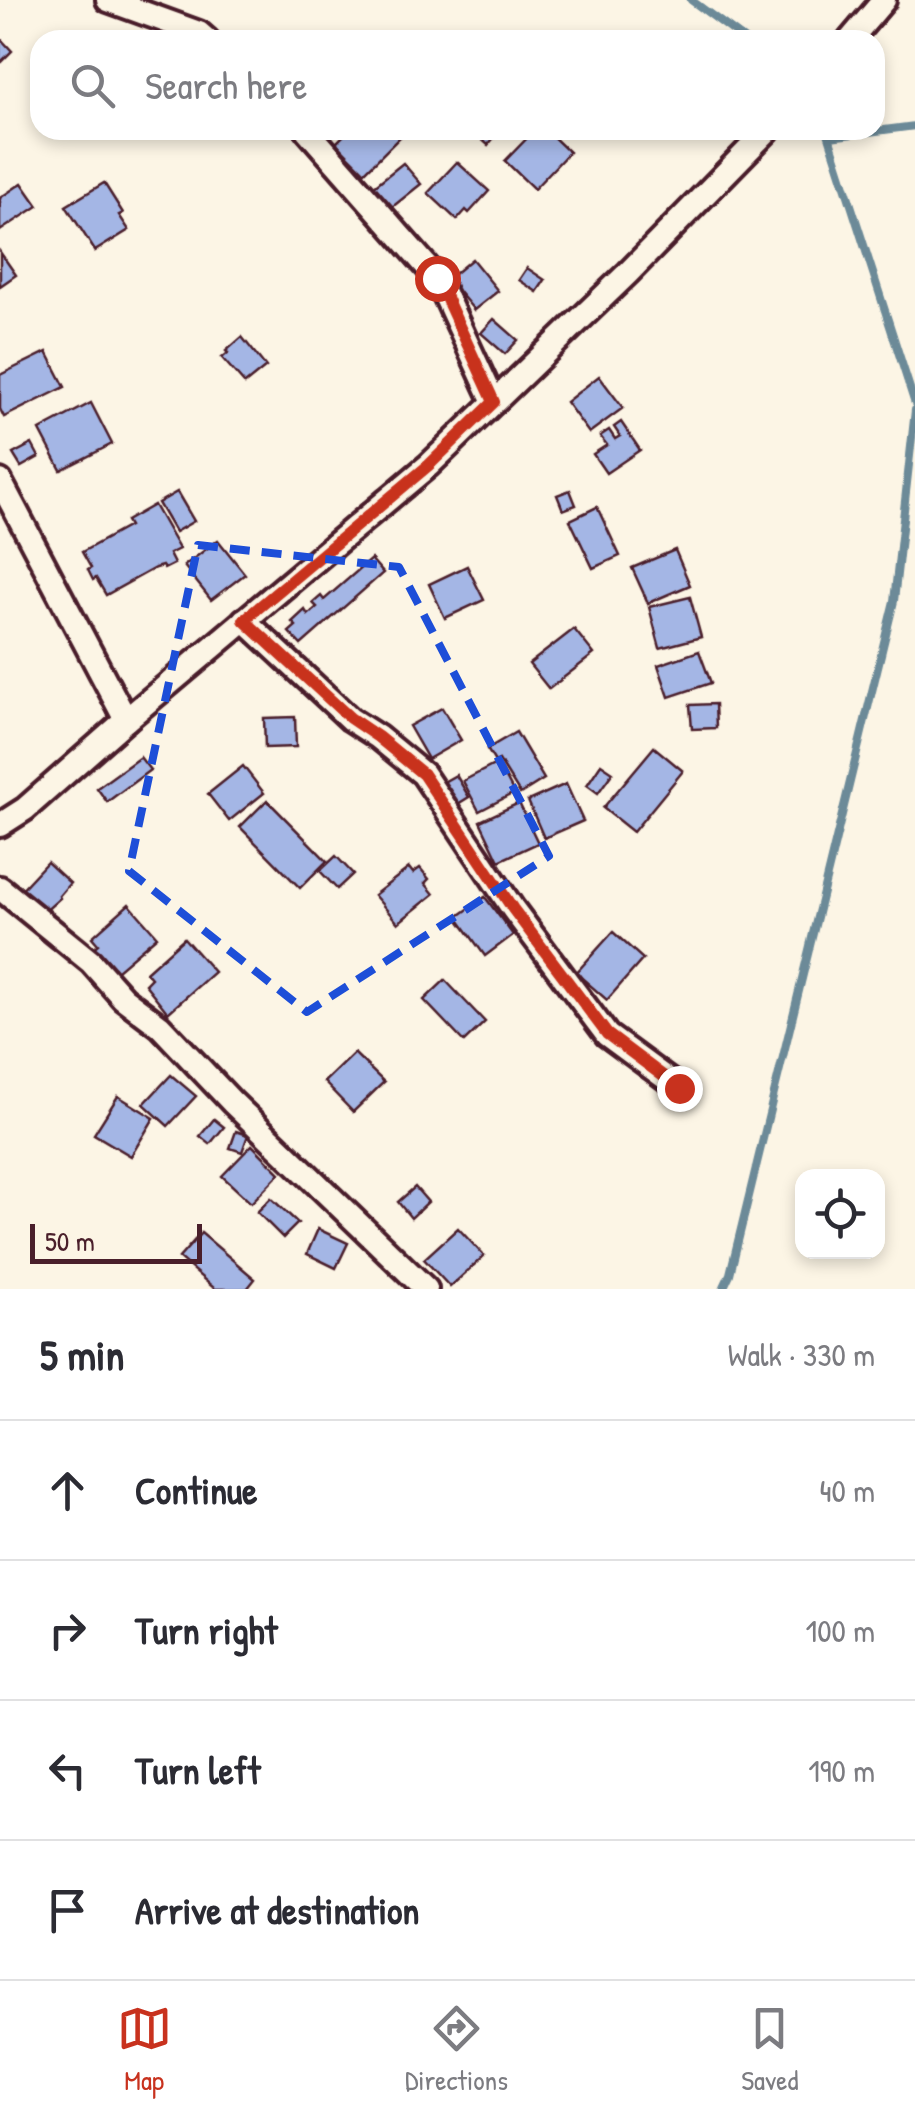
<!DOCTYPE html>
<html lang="en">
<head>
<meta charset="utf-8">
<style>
	body { margin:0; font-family:"Patrick Hand",sans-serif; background:#f7f7f7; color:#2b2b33 }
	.controls { position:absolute; right:30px; bottom:30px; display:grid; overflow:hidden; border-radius:20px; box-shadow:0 5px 15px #0003 }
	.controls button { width:90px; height:90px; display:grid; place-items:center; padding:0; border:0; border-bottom:2px solid #e1e1e2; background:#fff; color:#2b2b33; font:50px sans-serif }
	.scale { position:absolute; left:30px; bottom:25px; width:172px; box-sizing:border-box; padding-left:10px; border:5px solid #4a1f2b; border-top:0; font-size:28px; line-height:35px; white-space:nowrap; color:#4a1f2b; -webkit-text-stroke:8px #fcf5e5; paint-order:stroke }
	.stop { position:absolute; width:30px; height:30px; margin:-22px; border:8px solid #c8321e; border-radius:50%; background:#fff }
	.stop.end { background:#c8321e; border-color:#fff; box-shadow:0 2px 10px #0008 }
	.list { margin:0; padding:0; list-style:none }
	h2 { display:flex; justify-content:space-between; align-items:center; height:130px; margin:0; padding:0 40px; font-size:42px }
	h2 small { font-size:32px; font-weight:400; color:#7c7c81 }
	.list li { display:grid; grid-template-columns:65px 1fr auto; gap:30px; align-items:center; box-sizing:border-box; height:140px; padding:0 40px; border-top:2px solid #e1e1e2 }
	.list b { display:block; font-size:38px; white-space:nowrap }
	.list em { font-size:32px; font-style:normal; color:#7c7c81 }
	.icon { flex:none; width:55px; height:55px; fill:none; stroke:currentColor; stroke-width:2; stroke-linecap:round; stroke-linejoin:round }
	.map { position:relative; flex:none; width:915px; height:1289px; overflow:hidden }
	.search { position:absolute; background:#fff; box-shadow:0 5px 15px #0003; left:30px; right:30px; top:30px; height:110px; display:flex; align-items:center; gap:25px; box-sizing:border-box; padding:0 35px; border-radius:30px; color:#7c7c81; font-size:38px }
	.sheet { height:690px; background:#fff }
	nav { display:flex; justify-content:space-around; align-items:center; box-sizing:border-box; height:140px; border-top:2px solid #e1e1e2; background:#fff; font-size:28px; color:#7c7c81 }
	nav a { display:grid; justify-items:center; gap:5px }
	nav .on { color:#c8321e }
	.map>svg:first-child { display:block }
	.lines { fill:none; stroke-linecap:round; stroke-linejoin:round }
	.stream { stroke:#6c8a98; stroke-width:8 }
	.building { fill:#a4b6e5; stroke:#4a1f2b; stroke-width:2.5 }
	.street-casing { stroke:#4a1f2b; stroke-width:30 }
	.street { stroke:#fcf5e5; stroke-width:22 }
	.route { stroke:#c8321e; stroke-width:12 }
	.marked { fill:none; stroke:#1d4ed8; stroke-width:8; stroke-dasharray:20 12; stroke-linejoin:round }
</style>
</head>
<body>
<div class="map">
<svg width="915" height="1289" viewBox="0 0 915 1289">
	<rect width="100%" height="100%" fill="#fcf5e5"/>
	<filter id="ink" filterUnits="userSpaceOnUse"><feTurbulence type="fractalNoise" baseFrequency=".01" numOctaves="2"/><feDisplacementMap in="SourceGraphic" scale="20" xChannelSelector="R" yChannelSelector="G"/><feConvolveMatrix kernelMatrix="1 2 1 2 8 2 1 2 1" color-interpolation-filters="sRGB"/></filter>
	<g filter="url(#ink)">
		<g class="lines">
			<g class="stream">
				<polyline points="691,0 745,40"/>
				<polyline points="827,130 915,404"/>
				<polyline points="830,137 915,126"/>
				<polyline points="723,1289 730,1274 894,601 915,410"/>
			</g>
		</g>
		<g class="building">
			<polygon points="0,38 12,51 0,63"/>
			<polygon points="349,130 393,130 400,137 365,172 336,143"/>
			<polygon points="471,130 493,130 497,134 488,145"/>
			<polygon points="535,130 546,130 569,152 534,189 505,161"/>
			<polygon points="457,162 489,191 469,213 466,210 457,220 428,193"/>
			<polygon points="403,163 421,184 391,208 373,187"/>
			<polygon points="22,183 38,206 0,231 0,198"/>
			<polygon points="104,183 123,213 119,215 129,230 95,251 66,206"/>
			<polygon points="0,252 16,275 0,286"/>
			<polygon points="472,259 498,291 474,310 448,279"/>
			<polygon points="527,268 545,280 537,292 519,280"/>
			<polygon points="494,319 518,340 505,354 481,333"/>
			<polygon points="242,337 266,367 245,384 222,358 228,353 226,351"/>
			<polygon points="47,352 65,387 4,417 0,409 0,375"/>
			<polygon points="599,376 623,408 589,433 566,402"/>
			<polygon points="91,403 112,444 61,470 40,430"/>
			<polygon points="621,422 640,450 606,473 593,454 607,445 600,436 609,430 615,439 620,436 614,427"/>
			<polygon points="32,444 39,457 21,467 13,454"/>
			<polygon points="570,490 576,505 563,510 557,495"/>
			<polygon points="177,492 194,521 175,532 158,503"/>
			<polygon points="154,505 179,549 169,554 174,564 164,569 162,566 155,568 106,595 96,578 93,580 88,570 91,568 82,552 129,526 126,521"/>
			<polygon points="597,507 620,556 593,568 570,520"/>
			<polygon points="218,540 245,574 211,600 184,566"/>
			<polygon points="675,550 690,585 648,603 632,568"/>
			<polygon points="371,559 383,573 301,645 289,632 296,626 292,622 305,610 308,615 317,607 313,603 321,596 324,600"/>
			<polygon points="467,566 484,600 445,618 429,584"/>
			<polygon points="690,597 701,637 660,648 649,607"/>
			<polygon points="574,629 594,654 549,689 529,664"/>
			<polygon points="699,651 711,683 669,697 658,665"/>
			<polygon points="715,704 716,728 692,729 690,705"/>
			<polygon points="442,708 461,740 428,759 409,726"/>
			<polygon points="295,717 296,747 265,748 264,718"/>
			<polygon points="516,732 544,779 520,794 499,760 495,762 487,749"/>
			<polygon points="654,747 683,771 633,832 603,808"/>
			<polygon points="140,757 150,770 107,802 97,788"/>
			<polygon points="498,763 514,793 479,811 463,781"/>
			<polygon points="601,764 613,772 598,793 587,785"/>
			<polygon points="243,766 264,793 229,821 208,794"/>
			<polygon points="456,775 469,797 453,807 440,784"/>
			<polygon points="566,784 583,821 544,838 528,801"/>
			<polygon points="267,800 327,861 300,888 240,827"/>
			<polygon points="519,803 538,843 499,861 480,821"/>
			<polygon points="336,856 353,874 337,889 320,871"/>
			<polygon points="47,862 70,883 59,896 60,898 42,914 18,893"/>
			<polygon points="409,868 413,873 420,868 429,879 425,883 434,894 398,923 374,895"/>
			<polygon points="485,897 513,935 485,956 457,917"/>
			<polygon points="129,904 157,936 116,971 108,961 105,963 92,949 98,944 92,937"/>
			<polygon points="613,932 643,959 607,1000 576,973"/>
			<polygon points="184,938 214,972 168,1013 145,984 151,978 146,972"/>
			<polygon points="445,980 485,1022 464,1042 424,1000"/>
			<polygon points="354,1053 384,1082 353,1112 324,1082"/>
			<polygon points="171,1075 196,1096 168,1126 144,1104"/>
			<polygon points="118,1096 154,1118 131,1156 94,1134"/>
			<polygon points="214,1119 224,1127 210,1144 200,1136"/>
			<polygon points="236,1131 248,1135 242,1152 230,1148"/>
			<polygon points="252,1145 280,1173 251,1203 222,1176"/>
			<polygon points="415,1187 428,1202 411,1218 398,1202"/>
			<polygon points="271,1198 298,1223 283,1238 257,1212"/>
			<polygon points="458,1228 484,1256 450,1287 424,1259"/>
			<polygon points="318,1229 348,1243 336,1268 307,1254"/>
			<polygon points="201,1233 255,1279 247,1289 215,1289 179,1258"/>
		</g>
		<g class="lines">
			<g class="street-casing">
				<g id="street">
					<polyline points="108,0 199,33 207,40"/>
					<polyline points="850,40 884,0"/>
					<polyline points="307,130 437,278 494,402"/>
					<polyline points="0,481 126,720"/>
					<polyline points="244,620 350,719 378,737 423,774 513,909 607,1035 679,1088"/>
					<polyline points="0,825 25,809 126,720 429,465 628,273 768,130"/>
					<polyline points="0,888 91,962 123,998 160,1026 232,1102 426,1289"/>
				</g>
			</g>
			<use href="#street" class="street"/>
		</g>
	</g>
	<g class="lines" filter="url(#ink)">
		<polyline class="route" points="437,278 494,402 429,465 244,620 350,718 378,737 423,774 513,909 607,1034 679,1088"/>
	</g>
	<path class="marked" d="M198 545 399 567 549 856 307 1012 129 871Z"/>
</svg>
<div class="controls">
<button><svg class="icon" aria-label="locate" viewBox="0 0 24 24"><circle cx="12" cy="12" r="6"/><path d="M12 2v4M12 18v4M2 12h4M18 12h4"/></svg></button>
</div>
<div class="scale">50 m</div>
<div class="stop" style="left:437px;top:278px"></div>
<div class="stop end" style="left:679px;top:1088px"></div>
<div class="search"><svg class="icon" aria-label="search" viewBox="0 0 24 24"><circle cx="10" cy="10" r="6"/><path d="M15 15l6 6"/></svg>Search here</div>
</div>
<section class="sheet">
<h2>5 min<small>Walk · 330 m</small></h2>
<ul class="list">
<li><svg class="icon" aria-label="ahead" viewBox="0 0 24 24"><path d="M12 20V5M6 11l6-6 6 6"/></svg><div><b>Continue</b></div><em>40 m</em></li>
<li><svg class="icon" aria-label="right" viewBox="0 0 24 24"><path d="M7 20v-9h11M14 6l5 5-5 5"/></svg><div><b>Turn right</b></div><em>100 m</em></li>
<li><svg class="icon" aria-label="left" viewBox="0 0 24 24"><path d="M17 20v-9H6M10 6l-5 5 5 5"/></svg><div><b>Turn left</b></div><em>190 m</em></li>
<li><svg class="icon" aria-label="arrive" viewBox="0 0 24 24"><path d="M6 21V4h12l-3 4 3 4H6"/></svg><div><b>Arrive at destination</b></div></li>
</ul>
</section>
<nav>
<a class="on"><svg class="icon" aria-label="map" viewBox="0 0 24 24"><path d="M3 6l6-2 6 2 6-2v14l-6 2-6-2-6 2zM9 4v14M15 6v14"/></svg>Map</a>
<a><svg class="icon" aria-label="directions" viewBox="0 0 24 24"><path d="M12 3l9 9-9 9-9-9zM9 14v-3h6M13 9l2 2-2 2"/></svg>Directions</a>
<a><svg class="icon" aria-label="saved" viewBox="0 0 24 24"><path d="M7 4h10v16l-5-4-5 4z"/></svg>Saved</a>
</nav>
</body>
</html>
